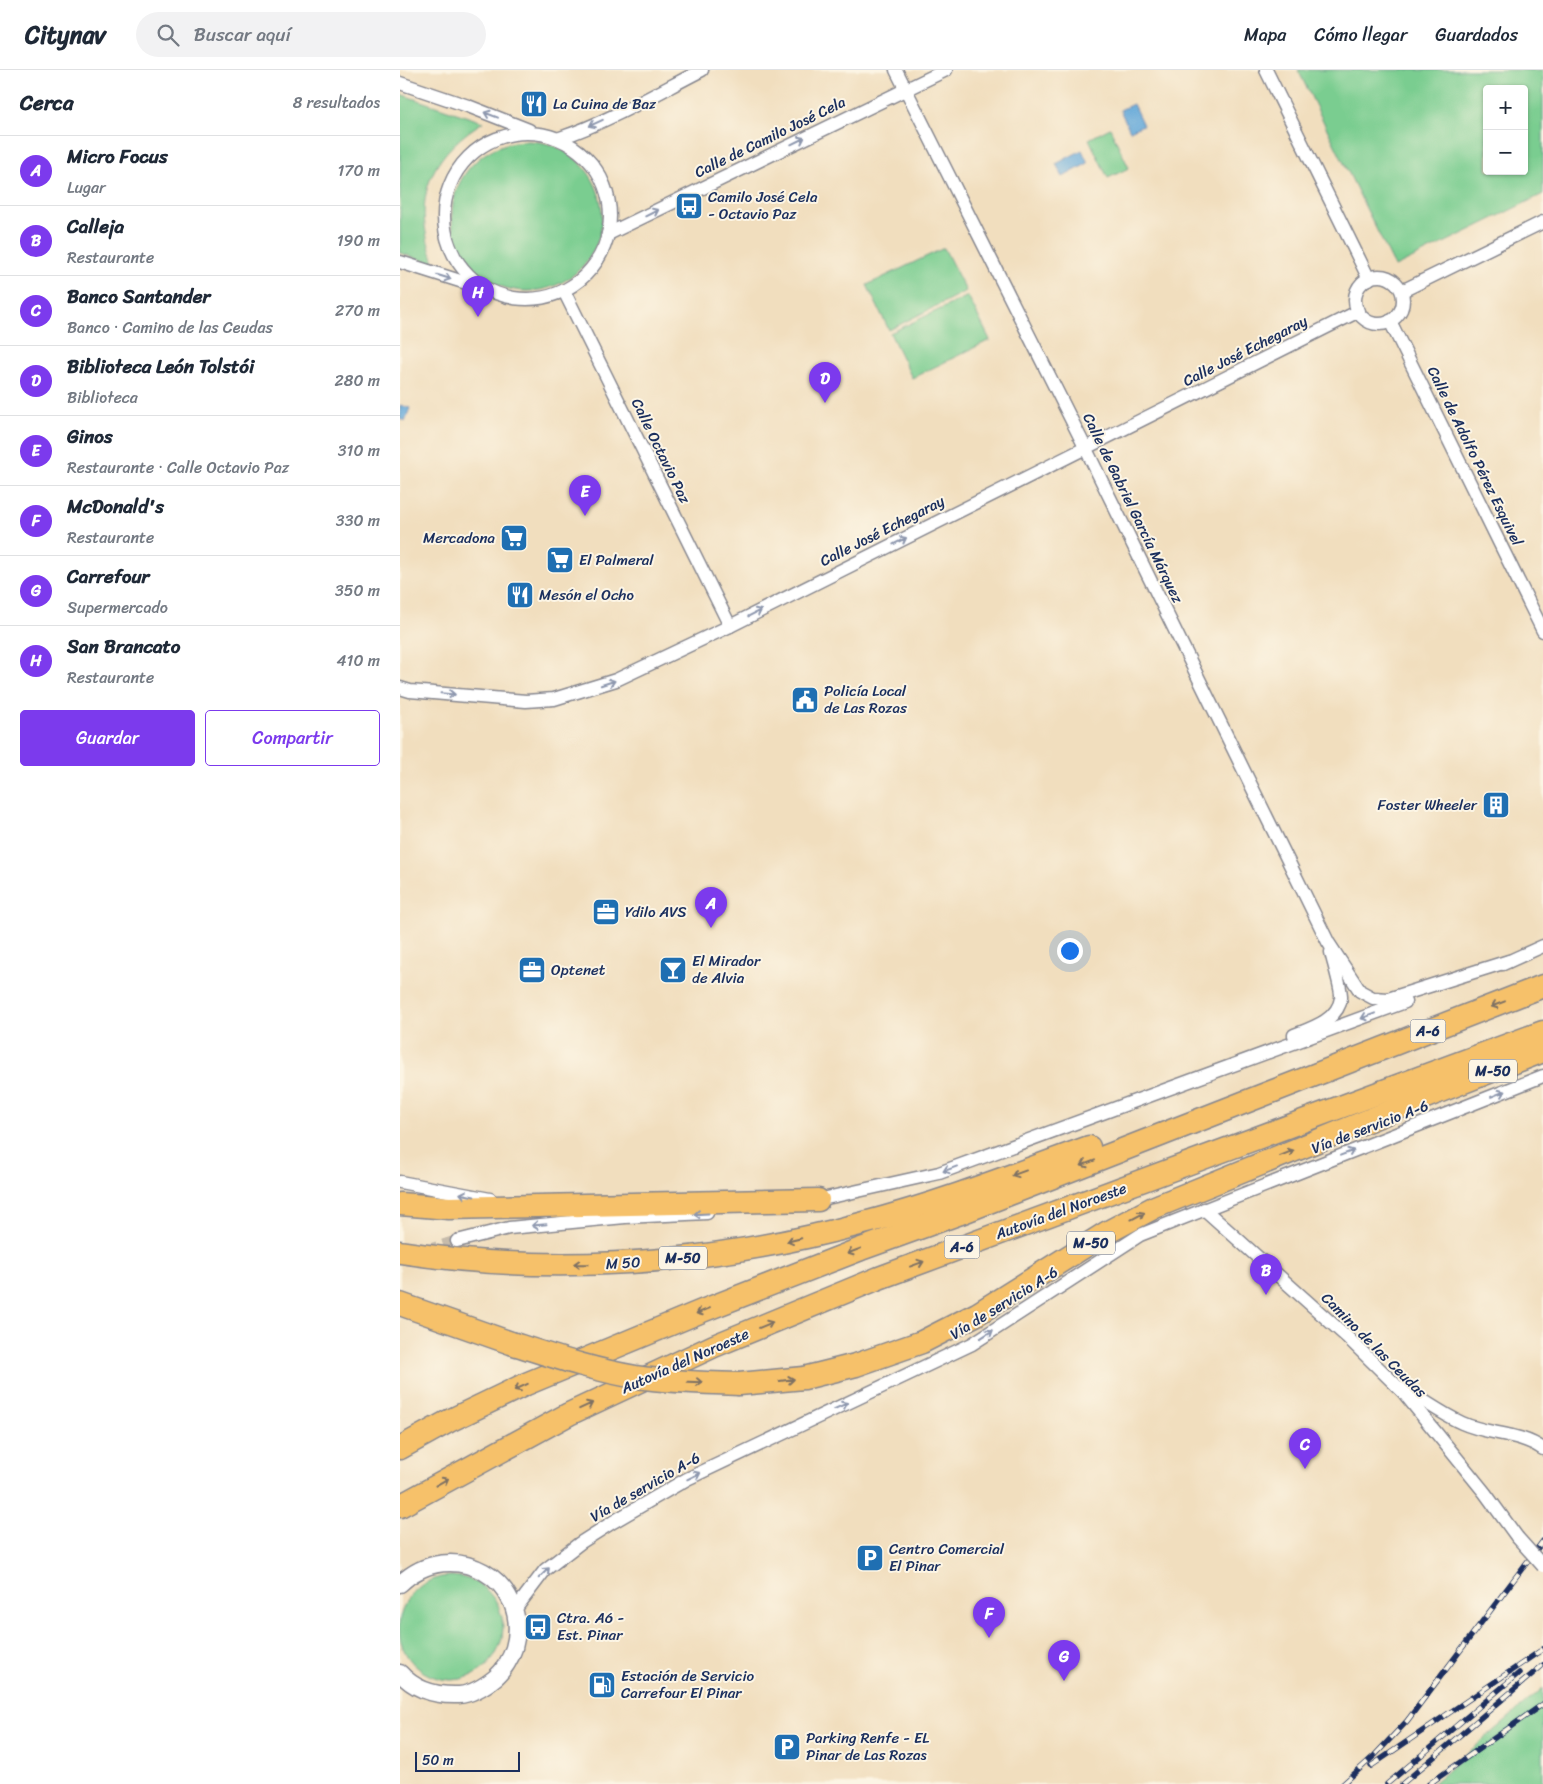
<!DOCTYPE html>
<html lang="es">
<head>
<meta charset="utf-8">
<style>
	body { margin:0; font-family:Sriracha,sans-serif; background:#f2f2f3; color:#1f2937 }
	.controls { position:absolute; right:15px; top:15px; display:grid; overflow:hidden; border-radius:5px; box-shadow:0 1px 4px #0004 }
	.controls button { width:45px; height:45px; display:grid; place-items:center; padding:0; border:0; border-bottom:1px solid #e0e1e3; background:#fff; color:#1f2937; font:25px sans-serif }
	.scale { position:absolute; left:15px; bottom:12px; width:105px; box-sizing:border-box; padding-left:5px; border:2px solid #1b2f5e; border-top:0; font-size:14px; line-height:18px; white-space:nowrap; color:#1b2f5e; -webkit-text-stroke:4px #fcf5e5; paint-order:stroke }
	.you { position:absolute; left:669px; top:880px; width:18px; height:18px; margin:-12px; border:4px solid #fff; border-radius:50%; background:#1a73e8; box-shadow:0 0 0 8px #1a73e833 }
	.badge { display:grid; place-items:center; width:32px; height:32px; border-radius:50%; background:#7c3aed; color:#fff; font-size:16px; font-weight:700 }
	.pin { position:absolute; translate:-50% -41px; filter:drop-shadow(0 1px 2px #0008) }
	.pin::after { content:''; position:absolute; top:26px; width:18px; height:15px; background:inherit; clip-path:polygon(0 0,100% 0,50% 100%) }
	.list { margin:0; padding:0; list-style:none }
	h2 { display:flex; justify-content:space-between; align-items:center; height:65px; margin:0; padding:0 20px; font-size:21px }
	h2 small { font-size:16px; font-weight:400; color:#747a83 }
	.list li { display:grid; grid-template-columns:32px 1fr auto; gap:15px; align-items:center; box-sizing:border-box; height:70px; padding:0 20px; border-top:1px solid #e0e1e3 }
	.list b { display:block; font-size:19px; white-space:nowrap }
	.list p { margin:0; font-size:16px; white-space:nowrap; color:#747a83 }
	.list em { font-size:16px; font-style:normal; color:#747a83 }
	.actions { display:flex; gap:10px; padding:15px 20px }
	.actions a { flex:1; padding:11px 0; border:1px solid #7c3aed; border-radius:5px; text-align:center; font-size:18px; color:#7c3aed }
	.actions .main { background:#7c3aed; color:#fff }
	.icon { flex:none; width:28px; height:28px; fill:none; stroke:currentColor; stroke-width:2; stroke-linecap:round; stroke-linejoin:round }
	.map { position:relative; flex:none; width:1143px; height:1714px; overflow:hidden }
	header { display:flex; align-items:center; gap:30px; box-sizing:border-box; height:70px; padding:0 25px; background:#fff; border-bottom:1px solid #e0e1e3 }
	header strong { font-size:24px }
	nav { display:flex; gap:28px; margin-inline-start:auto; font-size:18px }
	.search { width:350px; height:45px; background:#f2f2f3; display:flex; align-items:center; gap:12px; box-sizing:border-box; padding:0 18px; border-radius:28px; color:#747a83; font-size:19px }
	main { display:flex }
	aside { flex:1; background:#fff }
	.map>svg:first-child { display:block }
	.green { fill:#7acd90; stroke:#4a7e77; fill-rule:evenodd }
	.water { fill:#64a8d9; stroke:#406c9c }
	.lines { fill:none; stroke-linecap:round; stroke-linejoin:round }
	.minor-tunnel { stroke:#c6bbab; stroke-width:12; stroke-dasharray:12 6; stroke-linecap:butt }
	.minor-casing { stroke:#86868e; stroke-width:15 }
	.tertiary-casing { stroke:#86868e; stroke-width:19 }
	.motorway-casing { stroke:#86868e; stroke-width:25 }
	.minor { stroke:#fff; stroke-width:12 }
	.tertiary { stroke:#fff; stroke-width:16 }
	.motorway { stroke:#f6c16b; stroke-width:22 }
	.rail-casing { stroke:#1b2f5e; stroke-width:5.5 }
	.rail { stroke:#fcf5e5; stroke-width:4; stroke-dasharray:11; stroke-linecap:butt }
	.minor-bridge-casing { stroke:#86868e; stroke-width:15; stroke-linecap:butt }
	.motorway-bridge-casing { stroke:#86868e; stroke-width:25; stroke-linecap:butt }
	.minor-bridge { stroke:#fff; stroke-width:12 }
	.motorway-bridge { stroke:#f6c16b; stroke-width:22 }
	.oneway { stroke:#8d97ae }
	.oneway2 { stroke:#7e7164 }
	.labels { text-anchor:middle; stroke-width:4; stroke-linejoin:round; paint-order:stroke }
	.shield { fill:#fcf5e5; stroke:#5e6a86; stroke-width:1 }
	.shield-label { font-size:14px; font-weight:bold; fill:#1b2f5e }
	.poi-label { font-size:15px; fill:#1b2f5e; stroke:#fcf5e5; text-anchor:start }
	.street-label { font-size:15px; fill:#1b2f5e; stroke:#fcf5e5 }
</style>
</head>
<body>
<header>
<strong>Citynav</strong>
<div class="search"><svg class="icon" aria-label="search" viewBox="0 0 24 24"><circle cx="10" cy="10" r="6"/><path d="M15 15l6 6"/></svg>Buscar aquí</div>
<nav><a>Mapa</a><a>Cómo llegar</a><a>Guardados</a></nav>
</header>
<main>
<aside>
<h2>Cerca<small>8 resultados</small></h2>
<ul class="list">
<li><span class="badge">A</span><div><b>Micro Focus</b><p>Lugar</p></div><em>170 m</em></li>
<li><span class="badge">B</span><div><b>Calleja</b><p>Restaurante</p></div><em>190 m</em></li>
<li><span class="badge">C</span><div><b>Banco Santander</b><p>Banco · Camino de las Ceudas</p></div><em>270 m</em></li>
<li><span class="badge">D</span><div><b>Biblioteca León Tolstói</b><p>Biblioteca</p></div><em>280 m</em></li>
<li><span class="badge">E</span><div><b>Ginos</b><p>Restaurante · Calle Octavio Paz</p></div><em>310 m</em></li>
<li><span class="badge">F</span><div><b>McDonald's</b><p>Restaurante</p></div><em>330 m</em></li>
<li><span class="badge">G</span><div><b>Carrefour</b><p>Supermercado</p></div><em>350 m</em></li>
<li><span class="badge">H</span><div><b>San Brancato</b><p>Restaurante</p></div><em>410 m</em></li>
</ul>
<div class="actions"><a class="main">Guardar</a><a>Compartir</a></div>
</aside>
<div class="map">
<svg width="1143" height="1714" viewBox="0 0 1143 1714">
	<rect width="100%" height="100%" fill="#fcf5e5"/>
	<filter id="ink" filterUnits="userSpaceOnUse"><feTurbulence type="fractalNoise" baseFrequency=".02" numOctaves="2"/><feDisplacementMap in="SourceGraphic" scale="10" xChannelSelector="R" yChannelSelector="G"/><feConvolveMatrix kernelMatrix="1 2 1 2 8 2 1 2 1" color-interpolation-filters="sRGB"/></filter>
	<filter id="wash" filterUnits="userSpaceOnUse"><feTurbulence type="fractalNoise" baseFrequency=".0096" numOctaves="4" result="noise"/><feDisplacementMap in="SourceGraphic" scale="20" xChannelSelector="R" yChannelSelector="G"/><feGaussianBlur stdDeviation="1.12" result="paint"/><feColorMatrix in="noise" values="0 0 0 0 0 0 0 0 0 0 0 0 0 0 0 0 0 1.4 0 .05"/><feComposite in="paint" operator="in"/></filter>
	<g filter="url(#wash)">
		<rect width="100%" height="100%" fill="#f1debe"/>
		<g class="green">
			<path d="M898 0H1143V124L995 197ZM1087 19H1124V101H1087Z"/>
			<path d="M0 24 83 52C27 87 11 132 35 194L0 183Z"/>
			<polygon points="710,58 729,98 708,108 689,69"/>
			<circle cx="127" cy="146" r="75"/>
			<polygon points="544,178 566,221 489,260 467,215"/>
			<polygon points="568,226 590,270 512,308 490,263"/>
			<circle cx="51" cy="1558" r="52"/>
			<polygon points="1143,1618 1143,1714 1032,1714"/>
		</g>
		<g class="water">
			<polygon points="733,34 743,55 730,61 720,40"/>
			<polygon points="682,80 688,93 663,107 656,94"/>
			<polygon points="0,335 10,338 5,351 0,349"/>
		</g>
	</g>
	<g filter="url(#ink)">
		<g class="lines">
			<polyline class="minor-tunnel" points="26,1181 57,1171"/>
			<g class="minor-casing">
				<g id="minor">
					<polyline points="496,0 685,377 928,872 960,921 973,928 988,929 1109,891"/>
					<polyline points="866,0 969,209"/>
					<polyline points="0,13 68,36 129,60"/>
					<circle cx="127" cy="146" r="83"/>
					<path d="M160 68C208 52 257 23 302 0"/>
					<polyline points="208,164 546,0"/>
					<polyline points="0,192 79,217"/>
					<circle cx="979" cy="230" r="24"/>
					<polyline points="164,221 330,556"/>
					<polyline points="1002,221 1143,152"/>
					<polyline points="990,251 1143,561"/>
					<polyline points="0,618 10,621 126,631 154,629 216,610 330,556 959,241"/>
					<polyline points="1103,894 1143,876"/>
					<path d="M894 965C912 958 938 950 941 928 942 919 933 892 931 882"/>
					<polyline points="0,1112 90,1129"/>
					<polyline points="413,1131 539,1103 1005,932"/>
					<polyline points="804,1139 947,1267 1004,1323 1085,1423 1117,1467"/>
					<polyline points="57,1171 109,1158 225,1147 307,1143"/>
					<path d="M1004 1319C1024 1330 1042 1344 1062 1353 1088 1365 1119 1362 1143 1379"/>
					<polyline points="114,1541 145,1500 180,1473 213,1452 287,1409 572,1274 740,1165 1143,1006"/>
				</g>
			</g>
			<g class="tertiary-casing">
				<path id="tertiary" d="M0 1514C52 1464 133 1510 114 1578 111 1588 104 1600 96 1607 85 1616 73 1624 59 1625 36 1626 15 1620 0 1603"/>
			</g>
			<g class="motorway-casing">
				<g id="motorway">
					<polyline points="0,1134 49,1138 418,1130"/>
					<path d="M0 1182C155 1206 313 1194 464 1153 541 1133 615 1104 689 1077"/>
					<polyline points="0,1234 111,1273"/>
					<polyline points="339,1314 404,1308 456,1295 522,1272 577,1244 706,1163 755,1137 1043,1020 1143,981"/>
					<polyline points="0,1378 49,1351 126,1314 302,1241 461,1179 558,1144 1143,916"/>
					<polyline points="0,1436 169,1344 314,1276 479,1208 1143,962"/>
				</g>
			</g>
			<use href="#minor" class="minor"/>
			<use href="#tertiary" class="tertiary"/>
			<use href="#motorway" class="motorway"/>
			<g class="rail-casing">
				<g id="rail">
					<polyline points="971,1696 1143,1579"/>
					<polyline points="943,1714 975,1685 1007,1651 1143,1471"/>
					<polyline points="987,1714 1119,1603"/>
					<polyline points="1002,1714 1143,1595"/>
					<polyline points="1029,1714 1143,1634"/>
				</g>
			</g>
			<use href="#rail" class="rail"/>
			<g class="minor-bridge-casing">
				<polyline id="minor-bridge" points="1117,1467 1143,1496"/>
			</g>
			<g class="motorway-bridge-casing">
				<path id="motorway-bridge" d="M111 1273C152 1286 193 1300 236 1307 270 1312 304 1313 339 1314"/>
			</g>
			<use href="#minor-bridge" class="minor-bridge"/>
			<use href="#motorway-bridge" class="motorway-bridge"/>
		</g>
		<defs><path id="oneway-shaft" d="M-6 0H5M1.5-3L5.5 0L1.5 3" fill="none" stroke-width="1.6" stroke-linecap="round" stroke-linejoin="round" transform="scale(1.25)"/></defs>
		<g class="oneway">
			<use href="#oneway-shaft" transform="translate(91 45) rotate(-159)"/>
			<use href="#oneway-shaft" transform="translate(196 53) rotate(155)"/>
			<use href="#oneway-shaft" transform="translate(398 71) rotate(-26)"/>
			<use href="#oneway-shaft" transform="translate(252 143) rotate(-26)"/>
			<use href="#oneway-shaft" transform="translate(44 207) rotate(17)"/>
			<use href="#oneway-shaft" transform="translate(500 471) rotate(-27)"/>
			<use href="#oneway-shaft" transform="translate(355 543) rotate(-27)"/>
			<use href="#oneway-shaft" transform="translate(208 613) rotate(-18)"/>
			<use href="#oneway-shaft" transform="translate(48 624) rotate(5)"/>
			<use href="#oneway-shaft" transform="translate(968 946) rotate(159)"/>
			<use href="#oneway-shaft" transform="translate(1098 1024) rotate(-22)"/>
			<use href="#oneway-shaft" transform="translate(947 1083) rotate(-21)"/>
			<use href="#oneway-shaft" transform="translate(550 1099) rotate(160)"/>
			<use href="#oneway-shaft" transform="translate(67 1125) rotate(-169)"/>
			<use href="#oneway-shaft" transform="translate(301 1144) rotate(177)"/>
			<use href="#oneway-shaft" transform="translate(139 1155) rotate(175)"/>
			<use href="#oneway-shaft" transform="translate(587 1264) rotate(-33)"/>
			<use href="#oneway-shaft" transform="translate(441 1336) rotate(-25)"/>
			<use href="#oneway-shaft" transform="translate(294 1406) rotate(-26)"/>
			<use href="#oneway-shaft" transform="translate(144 1503) rotate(-45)"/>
		</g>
		<g class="oneway2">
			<use href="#oneway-shaft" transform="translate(1098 934) rotate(159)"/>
			<use href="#oneway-shaft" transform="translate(887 1083) rotate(-22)"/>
			<use href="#oneway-shaft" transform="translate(688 1093) rotate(159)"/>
			<use href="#oneway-shaft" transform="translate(619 1103) rotate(160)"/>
			<use href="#oneway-shaft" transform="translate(738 1146) rotate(-28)"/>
			<use href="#oneway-shaft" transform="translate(394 1170) rotate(167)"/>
			<use href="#oneway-shaft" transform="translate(454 1181) rotate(159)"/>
			<use href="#oneway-shaft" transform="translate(181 1194) rotate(-179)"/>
			<use href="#oneway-shaft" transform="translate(517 1194) rotate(-20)"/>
			<use href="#oneway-shaft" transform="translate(303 1241) rotate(158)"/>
			<use href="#oneway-shaft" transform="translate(366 1255) rotate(-23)"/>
			<use href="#oneway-shaft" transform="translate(387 1310) rotate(-7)"/>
			<use href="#oneway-shaft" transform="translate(295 1312) rotate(2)"/>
			<use href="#oneway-shaft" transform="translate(121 1317) rotate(155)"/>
			<use href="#oneway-shaft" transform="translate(186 1336) rotate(-25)"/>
			<use href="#oneway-shaft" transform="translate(42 1412) rotate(-29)"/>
		</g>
	</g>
	<defs>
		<g id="restaurant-square" transform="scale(1.4375)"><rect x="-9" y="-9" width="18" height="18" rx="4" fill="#1f6fb2" stroke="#fcf5e5"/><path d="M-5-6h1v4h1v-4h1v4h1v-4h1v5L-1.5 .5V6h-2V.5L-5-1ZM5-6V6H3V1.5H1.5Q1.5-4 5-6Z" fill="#fff"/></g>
		<g id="bus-square" transform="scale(1.4375)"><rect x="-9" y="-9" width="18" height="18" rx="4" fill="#1f6fb2" stroke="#fcf5e5"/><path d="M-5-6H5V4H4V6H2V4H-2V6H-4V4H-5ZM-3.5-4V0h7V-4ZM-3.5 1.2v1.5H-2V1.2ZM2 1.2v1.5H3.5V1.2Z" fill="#fff"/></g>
		<g id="supermarket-square" transform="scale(1.4375)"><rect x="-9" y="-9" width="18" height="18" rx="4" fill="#1f6fb2" stroke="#fcf5e5"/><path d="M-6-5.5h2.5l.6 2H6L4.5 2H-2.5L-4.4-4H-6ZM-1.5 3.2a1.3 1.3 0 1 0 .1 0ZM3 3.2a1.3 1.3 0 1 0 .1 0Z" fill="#fff"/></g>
		<g id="civic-square" transform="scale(1.4375)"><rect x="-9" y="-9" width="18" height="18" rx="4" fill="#1f6fb2" stroke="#fcf5e5"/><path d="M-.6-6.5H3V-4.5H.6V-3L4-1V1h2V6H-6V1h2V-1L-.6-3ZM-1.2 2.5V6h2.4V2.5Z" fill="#fff"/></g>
		<g id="building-square" transform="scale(1.4375)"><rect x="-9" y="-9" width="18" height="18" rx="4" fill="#1f6fb2" stroke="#fcf5e5"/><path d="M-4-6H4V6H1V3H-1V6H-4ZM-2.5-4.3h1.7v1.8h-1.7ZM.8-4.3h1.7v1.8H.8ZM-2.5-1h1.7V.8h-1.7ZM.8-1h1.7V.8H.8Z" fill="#fff"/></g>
		<g id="office-square" transform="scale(1.4375)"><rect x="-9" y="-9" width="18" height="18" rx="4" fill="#1f6fb2" stroke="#fcf5e5"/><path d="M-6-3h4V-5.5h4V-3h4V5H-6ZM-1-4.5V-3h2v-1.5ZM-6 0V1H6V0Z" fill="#fff"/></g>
		<g id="bar-square" transform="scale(1.4375)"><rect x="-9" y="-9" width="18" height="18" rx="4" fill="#1f6fb2" stroke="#fcf5e5"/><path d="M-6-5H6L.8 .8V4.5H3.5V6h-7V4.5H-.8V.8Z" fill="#fff"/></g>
		<g id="parking-square" transform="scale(1.4375)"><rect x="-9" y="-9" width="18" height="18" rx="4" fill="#1f6fb2" stroke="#fcf5e5"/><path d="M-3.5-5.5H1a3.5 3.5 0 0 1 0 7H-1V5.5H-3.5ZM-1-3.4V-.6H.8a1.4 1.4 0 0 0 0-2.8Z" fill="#fff"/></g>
		<g id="fuel-square" transform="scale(1.4375)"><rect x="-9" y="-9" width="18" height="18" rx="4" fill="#1f6fb2" stroke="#fcf5e5"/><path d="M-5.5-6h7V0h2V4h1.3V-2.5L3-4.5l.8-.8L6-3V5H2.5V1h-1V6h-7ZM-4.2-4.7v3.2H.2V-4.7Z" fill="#fff"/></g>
	</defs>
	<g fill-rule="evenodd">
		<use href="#restaurant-square" x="134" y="34"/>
		<use href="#bus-square" x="289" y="136"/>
		<use href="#supermarket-square" x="114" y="468"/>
		<use href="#supermarket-square" x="160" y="490"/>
		<use href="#restaurant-square" x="120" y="525"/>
		<use href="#civic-square" x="405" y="630"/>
		<use href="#building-square" x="1096" y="735"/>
		<use href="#office-square" x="206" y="842"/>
		<use href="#office-square" x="132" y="900"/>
		<use href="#bar-square" x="273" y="900"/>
		<use href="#parking-square" x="470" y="1488"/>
		<use href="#bus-square" x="138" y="1557"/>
		<use href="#fuel-square" x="202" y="1615"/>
		<use href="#parking-square" x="387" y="1677"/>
	</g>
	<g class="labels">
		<g class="shield">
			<rect x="1010.5" y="949.5" width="35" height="23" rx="4"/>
			<rect x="1069" y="989.5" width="48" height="23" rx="4"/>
			<rect x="667" y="1161.5" width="48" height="23" rx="4"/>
			<rect x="544.5" y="1165.5" width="35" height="23" rx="4"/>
			<rect x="259" y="1176.5" width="48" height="23" rx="4"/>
		</g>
		<g class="shield-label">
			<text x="1028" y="966">A-6</text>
			<text x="1093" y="1006">M-50</text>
			<text x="691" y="1178">M-50</text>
			<text x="562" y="1182">A-6</text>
			<text x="283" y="1193">M-50</text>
		</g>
		<g class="poi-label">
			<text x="153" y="39">La Cuina de Baz</text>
			<text x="308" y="132">Camilo José Cela<tspan x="308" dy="17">- Octavio Paz</tspan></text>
			<text x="95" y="473" text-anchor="end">Mercadona</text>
			<text x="179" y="495">El Palmeral</text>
			<text x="139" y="530">Mesón el Ocho</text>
			<text x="424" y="626">Policía Local<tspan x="424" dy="17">de Las Rozas</tspan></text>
			<text x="1077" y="740" text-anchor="end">Foster Wheeler</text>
			<text x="225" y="847">Ydilo AVS</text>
			<text x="292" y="896">El Mirador<tspan x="292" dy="17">de Alvia</tspan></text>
			<text x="151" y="905">Optenet</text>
			<text x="489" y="1484">Centro Comercial<tspan x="489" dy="17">El Pinar</tspan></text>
			<text x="157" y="1553">Ctra. A6 -<tspan x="157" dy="17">Est. Pinar</tspan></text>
			<text x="221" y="1611">Estación de Servicio<tspan x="221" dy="17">Carrefour El Pinar</tspan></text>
			<text x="406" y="1673">Parking Renfe - EL<tspan x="406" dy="17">Pinar de Las Rozas</tspan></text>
		</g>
		<g class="street-label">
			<text transform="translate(370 67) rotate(-26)" y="5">Calle de Camilo José Cela</text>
			<text transform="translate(845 281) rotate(-27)" y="5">Calle José Echegaray</text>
			<text transform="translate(261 381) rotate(64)" y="5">Calle Octavio Paz</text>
			<text transform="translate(1075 386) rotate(64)" y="5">Calle de Adolfo Pérez Esquivel</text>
			<text transform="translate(733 438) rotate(64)" y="5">Calle de Gabriel García Márquez</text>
			<text transform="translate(482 461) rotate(-27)" y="5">Calle José Echegaray</text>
			<text transform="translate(970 1057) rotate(-21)" y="5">Vía de servicio A-6</text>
			<text transform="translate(661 1141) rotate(-20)" y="5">Autovía del Noroeste</text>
			<text transform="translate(223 1193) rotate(-3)" y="5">M 50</text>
			<text transform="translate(604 1233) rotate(-32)" y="5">Vía de servicio A-6</text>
			<text transform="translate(974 1275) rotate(45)" y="5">Camino de las Ceudas</text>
			<text transform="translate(285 1291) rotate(-24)" y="5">Autovía del Noroeste</text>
			<text transform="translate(245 1417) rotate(-30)" y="5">Vía de servicio A-6</text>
		</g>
	</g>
</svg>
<div class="controls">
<button>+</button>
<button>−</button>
</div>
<div class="scale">50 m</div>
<div class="you"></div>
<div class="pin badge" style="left:311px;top:858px">A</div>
<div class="pin badge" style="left:866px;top:1225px">B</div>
<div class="pin badge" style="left:905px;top:1399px">C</div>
<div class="pin badge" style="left:425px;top:333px">D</div>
<div class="pin badge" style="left:185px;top:446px">E</div>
<div class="pin badge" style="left:589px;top:1568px">F</div>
<div class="pin badge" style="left:664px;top:1611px">G</div>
<div class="pin badge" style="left:78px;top:247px">H</div>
</div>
</main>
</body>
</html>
